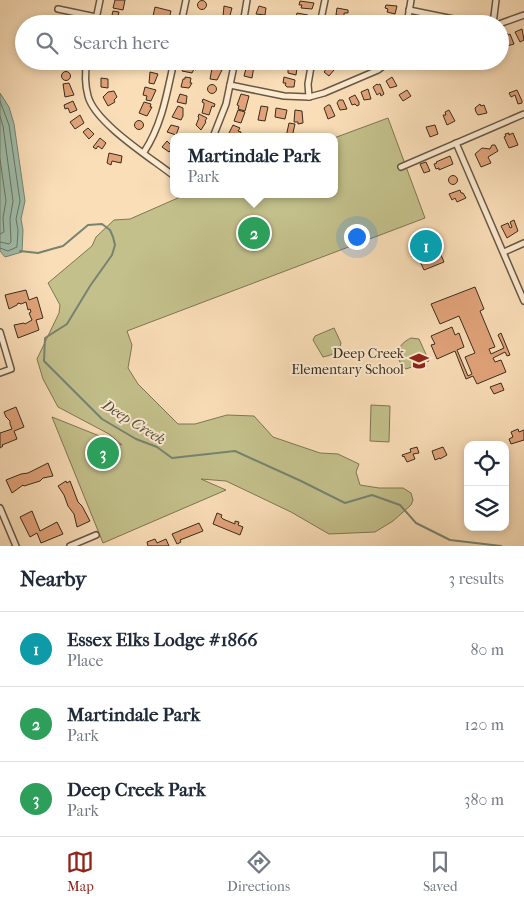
<!DOCTYPE html>
<html lang="en">
<head>
<meta charset="utf-8">
<style>
	body { margin:0; font-family:"IM FELL French Canon",serif; background:#f6f6f7; color:#1f2937 }
	.controls { position:absolute; right:15px; bottom:15px; display:grid; overflow:hidden; border-radius:10px; box-shadow:0 2px 8px #0003 }
	.controls button { width:45px; height:45px; display:grid; place-items:center; padding:0; border:0; border-bottom:1px solid #e0e1e3; background:#fff; color:#1f2937; font:25px sans-serif }
	.you { position:absolute; left:356px; top:236px; width:18px; height:18px; margin:-12px; border:4px solid #fff; border-radius:50%; background:#1a73e8; box-shadow:0 0 0 8px #1a73e833 }
	.badge { display:grid; place-items:center; width:32px; height:32px; border-radius:50%; background:#8f2418; color:#fff; font-size:16px; font-weight:700 }
	.pin { position:absolute; translate:-50% -50%; border:2px solid #fff; box-shadow:0 1px 5px #0006 }
	.popup { position:absolute; left:170px; top:133px; width:168px; height:65px; box-sizing:border-box; display:grid; place-content:center; border-radius:10px; background:#fff; filter:drop-shadow(0 1px 4px #0005); font-size:16px; white-space:nowrap; color:#747a83 }
	.popup b { font-size:19px; color:#1f2937 }
	.popup::after { content:''; position:absolute; left:50%; top:100%; margin-left:-10px; border:10px solid transparent; border-top-color:#fff }
	.list { margin:0; padding:0; list-style:none }
	h2 { display:flex; justify-content:space-between; align-items:center; height:65px; margin:0; padding:0 20px; font-size:21px }
	h2 small { font-size:16px; font-weight:400; color:#747a83 }
	.list li { display:grid; grid-template-columns:32px 1fr auto; gap:15px; align-items:center; box-sizing:border-box; height:75px; padding:0 20px; border-top:1px solid #e0e1e3 }
	.list b { display:block; font-size:19px; white-space:nowrap }
	.list p { margin:0; font-size:16px; white-space:nowrap; color:#747a83 }
	.list em { font-size:16px; font-style:normal; color:#747a83 }
	.icon { flex:none; width:28px; height:28px; fill:none; stroke:currentColor; stroke-width:2; stroke-linecap:round; stroke-linejoin:round }
	.map { position:relative; flex:none; width:524px; height:546px; overflow:hidden }
	.search { position:absolute; background:#fff; box-shadow:0 2px 8px #0003; left:15px; right:15px; top:15px; height:55px; display:flex; align-items:center; gap:12px; box-sizing:border-box; padding:0 18px; border-radius:28px; color:#747a83; font-size:19px }
	.sheet { height:290px; background:#fff }
	nav { display:flex; justify-content:space-around; align-items:center; box-sizing:border-box; height:70px; border-top:1px solid #e0e1e3; background:#fff; font-size:14px; color:#747a83 }
	nav a { display:grid; justify-items:center; gap:2px }
	nav .on { color:#8f2418 }
	.map>svg:first-child { display:block }
	.green { fill:#c3c08b; stroke:#7e7654 }
	.water { fill:#9fbdaa; stroke:#768371 }
	.lines { fill:none; stroke-linecap:round; stroke-linejoin:round }
	.shore { stroke:#6c7463; stroke-width:1 }
	.stream { stroke:#768371; stroke-width:2 }
	.building { fill:#e2a37a; stroke:#382c1c }
	.street-casing { stroke:#685843; stroke-width:8 }
	.street { stroke:#fcead1; stroke-width:5 }
	.labels { text-anchor:middle; stroke-width:4; stroke-linejoin:round; paint-order:stroke }
	.poi-label { font-size:14px; fill:#382c1c; stroke:#fcead1; text-anchor:end }
	.water-label { font-size:15px; font-style:italic; fill:#525040; stroke:#fcead1 }
</style>
</head>
<body>
<div class="map">
<svg width="524" height="546" viewBox="0 0 524 546">
	<rect width="100%" height="100%" fill="#fadeb8"/>
	<filter id="stains"><feTurbulence type="fractalNoise" baseFrequency=".004" numOctaves="4"/><feColorMatrix values="0 0 0 0 .2 0 0 0 0 .09 0 0 0 0 .02 0 0 0 .5 -.17"/></filter>
	<radialGradient id="worn" r=".72"><stop offset=".6" stop-color="#630" stop-opacity="0"/><stop offset="1" stop-color="#630" stop-opacity=".3"/></radialGradient>
	<g class="green">
		<polygon points="388,118 425,218 127,331 132,345 128,368 138,384 178,424 195,424 227,415 254,416 273,437 320,453 338,454 359,464 356,472 360,485 379,488 403,488 411,493 413,500 411,505 393,521 375,532 329,534 291,512 226,481 201,479 226,490 103,543 52,417 122,445 109,434 58,407 43,379 37,359 59,313 60,305 48,283 92,246 96,237 114,220 130,219 187,194 334,194 334,138"/>
		<path d="M334 328 341 343C339 353 332 355 323 357L313 340 315 336Z"/>
		<path d="M411 338 419 339 429 361 406 369C393 358 396 345 411 338Z"/>
		<polygon points="371,405 390,406 389,442 370,441"/>
	</g>
	<polygon class="water" points="0,93 9,107 14,124 25,201 21,219 23,230 22,252 5,257 0,251"/>
	<g class="lines">
		<g class="shore">
			<polyline points="0,101 9,125 20,201 16,219 18,230 17,247 8,251 0,248"/>
			<polyline points="0,116 3,126 13,201 10,219 11,242 9,244 0,242"/>
			<polyline points="0,159 6,201 3,218 4,232 0,234"/>
		</g>
		<polyline class="stream" points="20,251 38,253 52,249 63,246 88,225 102,224 110,230 113,237 115,245 112,255 90,286 67,324 45,338 44,361 102,419 136,439 157,447 172,458 235,451 301,481 345,503 372,495 400,505 416,523 450,540 501,546"/>
	</g>
	<g class="building">
		<polygon points="115,0 125,0 123,10 113,8"/>
		<circle cx="202" cy="5" r="4.5"/>
		<polygon points="300,1 314,3 312,9 301,8 302,5 299,5"/>
		<polygon points="386,5 397,6 395,14 387,12 388,9 385,8"/>
		<polygon points="224,6 232,8 229,19 223,17"/>
		<polygon points="259,6 266,8 265,15 256,14"/>
		<polygon points="155,7 171,11 169,19 153,16"/>
		<polygon points="337,8 348,10 348,13 344,13 344,16 336,15"/>
		<polygon points="113,11 119,12 118,16 120,16 119,23 110,23"/>
		<polygon points="297,13 308,15 306,22 295,20"/>
		<polygon points="522,29 524,40 520,42 515,32"/>
		<polygon points="507,33 508,35 510,34 514,44 507,46 503,35"/>
		<polygon points="102,61 113,61 112,65 109,65 108,69 101,68"/>
		<polygon points="187,61 194,61 193,65 197,65 196,70 194,69 192,73 182,71"/>
		<polygon points="330,64 333,66 332,68 334,70 329,76 324,72"/>
		<polygon points="247,65 254,66 252,78 244,76"/>
		<polygon points="288,66 297,68 296,75 288,73"/>
		<polygon points="212,68 222,70 217,80 210,79"/>
		<circle cx="66" cy="76" r="4.5"/>
		<polygon points="150,72 158,74 154,84 149,83"/>
		<polygon points="185,77 191,78 190,83 192,83 189,88 181,87 183,79 185,79"/>
		<polygon points="284,77 295,80 294,87 287,87 285,85 286,83 283,83"/>
		<polygon points="392,77 397,86 390,88 386,81"/>
		<polygon points="101,78 108,79 108,88 101,87"/>
		<polygon points="69,83 74,95 65,97 63,84"/>
		<polygon points="377,84 378,85 380,84 384,94 381,96 380,93 377,95 373,87"/>
		<circle cx="212" cy="89" r="4.5"/>
		<polygon points="145,87 156,90 151,101 146,100 147,96 143,95"/>
		<polygon points="368,89 371,99 364,100 361,92"/>
		<polygon points="407,90 411,96 403,101 399,95"/>
		<polygon points="517,90 522,101 522,103 518,104 515,95 511,97 509,93"/>
		<polygon points="114,91 117,97 114,100 115,102 108,106 103,97 108,92"/>
		<polygon points="180,94 187,96 186,104 177,102"/>
		<polygon points="241,94 249,96 245,111 238,109 239,106 237,105"/>
		<polygon points="355,95 359,102 359,105 357,106 355,104 352,105 349,98"/>
		<polygon points="203,99 215,104 214,107 212,106 209,115 202,113 204,105 204,103 202,102"/>
		<polygon points="339,100 343,100 347,109 340,110 337,103"/>
		<polygon points="73,101 77,110 70,113 68,108 65,109 64,105"/>
		<polygon points="144,102 151,104 150,107 152,107 147,116 139,113"/>
		<polygon points="480,104 481,106 484,105 487,113 478,115 476,112 475,108"/>
		<polygon points="328,105 330,105 335,116 328,119 324,108"/>
		<polygon points="178,106 183,108 183,116 181,120 172,117"/>
		<polygon points="261,106 268,107 265,121 258,120"/>
		<polygon points="276,108 287,110 285,119 275,117"/>
		<polygon points="238,110 245,112 241,123 234,121"/>
		<polygon points="295,110 302,111 303,123 298,124 298,122 294,122"/>
		<polygon points="449,110 455,121 447,125 443,115 446,115 445,112"/>
		<polygon points="199,114 207,118 205,121 206,122 201,130 196,125 199,118 198,117"/>
		<polygon points="80,115 84,123 75,129 70,122"/>
		<circle cx="139" cy="125" r="4.5"/>
		<polygon points="289,123 295,124 292,137 286,137"/>
		<polygon points="171,125 179,127 176,135 167,132"/>
		<polygon points="233,125 240,128 238,131 241,132 239,137 228,135"/>
		<polygon points="435,125 438,134 430,137 426,127"/>
		<polygon points="88,128 94,134 89,139 83,132"/>
		<polygon points="509,133 509,135 513,133 518,145 509,148 504,137 506,136 505,134"/>
		<polygon points="100,138 106,143 102,149 98,146 96,149 93,147"/>
		<polygon points="167,141 170,144 171,142 174,146 169,152 162,147"/>
		<polygon points="492,145 495,145 498,151 488,157 491,163 481,167 475,154 482,148 490,149"/>
		<polygon points="109,153 122,156 121,163 112,161 111,165 107,163"/>
		<polygon points="450,156 453,164 439,170 439,168 436,169 434,164 437,163 436,162"/>
		<polygon points="426,162 430,171 424,173 420,164"/>
		<circle cx="453" cy="180" r="4.5"/>
		<polygon points="460,190 461,193 463,193 466,198 457,202 455,198 452,200 449,194"/>
		<polygon points="514,220 518,231 507,238 501,226 508,223 510,228 512,227 510,222"/>
		<polygon points="431,231 444,262 424,270 417,255 412,257 411,254 417,252 411,239 418,237 416,234 420,232 421,235"/>
		<polygon points="475,287 484,309 480,311 495,347 489,349 491,354 504,348 498,335 501,333 510,355 507,356 505,352 493,358 495,362 501,360 506,372 477,384 473,376 466,379 455,351 437,359 431,345 435,344 431,336 452,327 455,335 459,333 464,347 457,350 468,376 472,374 465,357 475,353 459,316 440,324 431,304"/>
		<polygon points="26,290 29,300 37,297 43,318 36,320 39,330 18,338 14,325 24,323 25,324 32,320 29,313 31,312 30,309 28,310 26,302 21,304 18,303 17,305 9,309 5,295"/>
		<polygon points="501,383 504,390 494,394 490,387"/>
		<polygon points="16,407 24,427 14,431 17,439 2,445 3,446 0,448 0,433 12,429 10,424 10,421 6,417 4,412"/>
		<polygon points="518,429 519,432 524,430 524,440 511,444 509,439 513,437 511,432"/>
		<polygon points="417,447 419,453 413,454 415,459 407,462 404,456 403,457 402,455 411,452 410,449"/>
		<polygon points="443,447 447,455 440,459 440,458 435,460 432,451"/>
		<polygon points="48,463 53,476 43,478 40,481 24,486 23,485 12,493 6,480 21,474 28,473"/>
		<polygon points="66,481 67,483 70,481 78,502 82,506 90,521 77,527 74,514 68,506 64,495 58,486"/>
		<polygon points="32,511 40,531 57,522 63,534 41,543 37,533 30,537 20,517"/>
		<polygon points="217,513 222,515 221,517 223,519 235,524 235,521 239,522 238,525 243,527 240,535 213,524"/>
		<polygon points="199,523 203,531 180,540 181,542 177,544 172,534"/>
		<polygon points="155,539 157,543 166,539 169,546 148,546 147,542"/>
	</g>
	<g class="lines">
		<g class="street-casing">
			<g id="street">
				<polyline points="58,9 96,17"/>
				<polyline points="409,10 478,24"/>
				<polyline points="95,24 100,0"/>
				<polyline points="181,24 186,0"/>
				<polyline points="243,24 247,0"/>
				<polyline points="320,24 325,0"/>
				<polyline points="407,24 411,0"/>
				<polyline points="493,24 496,0"/>
				<polyline points="499,24 524,15"/>
				<path d="M87 61C85 72 85 85 88 96 95 123 151 158 174 176"/>
				<polyline points="230,85 284,96 309,97 324,93 378,70 390,61"/>
				<polyline points="309,97 308,84 312,61"/>
				<polyline points="213,137 226,104 235,61"/>
				<polyline points="456,143 524,301"/>
				<path d="M144 152C162 125 167 93 174 61"/>
				<polyline points="401,167 524,114"/>
				<polyline points="504,252 524,243"/>
				<polyline points="0,332 11,369 0,373"/>
				<polyline points="0,508 16,546"/>
				<polyline points="70,546 96,535"/>
			</g>
		</g>
		<use href="#street" class="street"/>
	</g>
	<defs>
		<g id="school-bare" transform="scale(1.5)"><path d="M0-5L7-2L0 1L-7-2ZM-4 1L0 2.5L4 1V4Q0 6-4 4Z" fill="#8f2418" stroke="#fcead1" stroke-width="2.5" paint-order="stroke"/></g>
	</defs>
	<g fill-rule="evenodd">
		<use href="#school-bare" x="419" y="361"/>
	</g>
	<g class="labels">
		<g class="poi-label">
			<text x="404" y="358">Deep Creek<tspan x="404" dy="16">Elementary School</tspan></text>
		</g>
		<g class="water-label">
			<text transform="translate(134 422) rotate(32)" y="5">Deep Creek</text>
		</g>
	</g>
	<rect width="100%" height="100%" filter="url(#stains)"/>
	<rect width="100%" height="100%" fill="url(#worn)"/>
</svg>
<div class="controls">
<button><svg class="icon" aria-label="locate" viewBox="0 0 24 24"><circle cx="12" cy="12" r="6"/><path d="M12 2v4M12 18v4M2 12h4M18 12h4"/></svg></button>
<button><svg class="icon" aria-label="layers" viewBox="0 0 24 24"><path d="M12 4l9 5-9 5-9-5zM3 14l9 5 9-5"/></svg></button>
</div>
<div class="you"></div>
<div class="pin badge" style="left:426px;top:246px;background:#0f9aa8">1</div>
<div class="pin badge" style="left:254px;top:233px;background:#2e9e5b">2</div>
<div class="popup"><b>Martindale Park</b>Park</div>
<div class="pin badge" style="left:103px;top:453px;background:#2e9e5b">3</div>
<div class="search"><svg class="icon" aria-label="search" viewBox="0 0 24 24"><circle cx="10" cy="10" r="6"/><path d="M15 15l6 6"/></svg>Search here</div>
</div>
<section class="sheet">
<h2>Nearby<small>3 results</small></h2>
<ul class="list">
<li><span class="badge" style="background:#0f9aa8">1</span><div><b>Essex Elks Lodge #1866</b><p>Place</p></div><em>80 m</em></li>
<li><span class="badge" style="background:#2e9e5b">2</span><div><b>Martindale Park</b><p>Park</p></div><em>120 m</em></li>
<li><span class="badge" style="background:#2e9e5b">3</span><div><b>Deep Creek Park</b><p>Park</p></div><em>380 m</em></li>
</ul>
</section>
<nav>
<a class="on"><svg class="icon" aria-label="map" viewBox="0 0 24 24"><path d="M3 6l6-2 6 2 6-2v14l-6 2-6-2-6 2zM9 4v14M15 6v14"/></svg>Map</a>
<a><svg class="icon" aria-label="directions" viewBox="0 0 24 24"><path d="M12 3l9 9-9 9-9-9zM9 14v-3h6M13 9l2 2-2 2"/></svg>Directions</a>
<a><svg class="icon" aria-label="saved" viewBox="0 0 24 24"><path d="M7 4h10v16l-5-4-5 4z"/></svg>Saved</a>
</nav>
</body>
</html>
